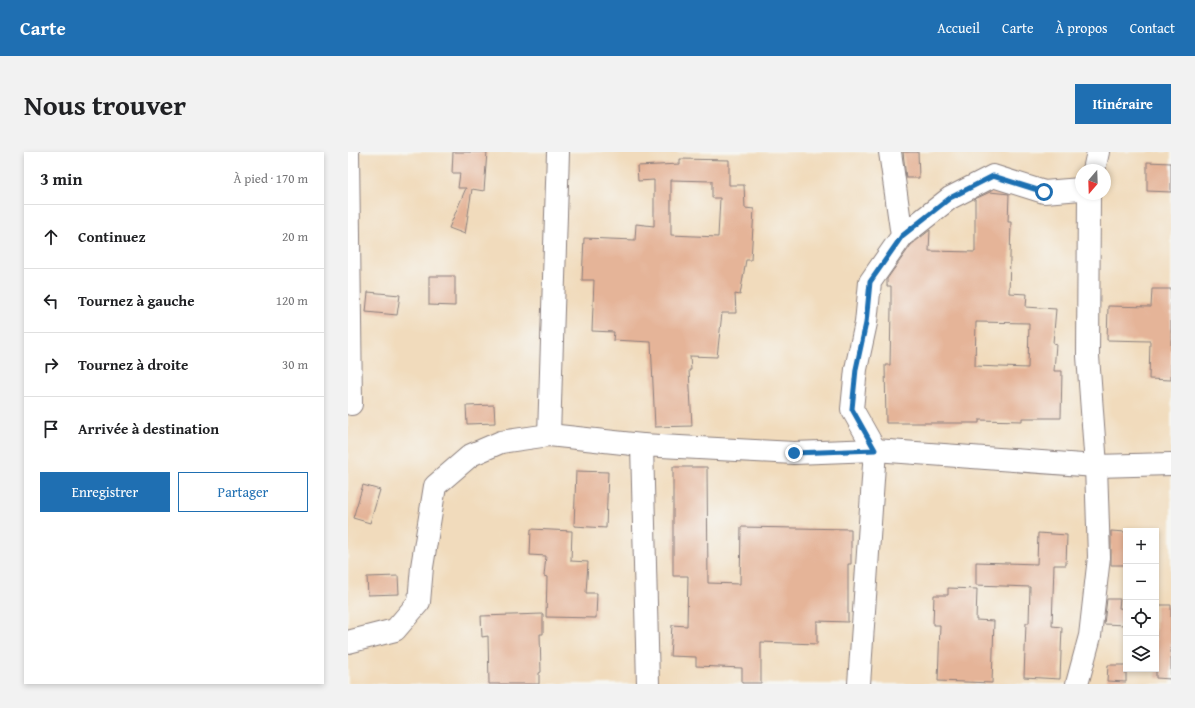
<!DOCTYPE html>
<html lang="fr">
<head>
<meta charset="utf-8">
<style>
	body { margin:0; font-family:"Gentium Book Plus",serif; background:#f2f2f2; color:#202124 }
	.controls { position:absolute; right:12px; bottom:12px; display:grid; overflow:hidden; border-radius:0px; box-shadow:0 2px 6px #0003 }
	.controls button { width:36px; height:36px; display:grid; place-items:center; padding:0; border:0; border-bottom:1px solid #e0e0e0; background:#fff; color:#202124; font:20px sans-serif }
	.compass { position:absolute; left:727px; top:12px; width:36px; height:36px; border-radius:50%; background:#fff; box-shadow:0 2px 6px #0003; rotate:199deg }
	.stop { position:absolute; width:12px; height:12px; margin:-9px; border:3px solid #1f6fb2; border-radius:50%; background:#fff }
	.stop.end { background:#1f6fb2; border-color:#fff; box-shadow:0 1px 4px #0008 }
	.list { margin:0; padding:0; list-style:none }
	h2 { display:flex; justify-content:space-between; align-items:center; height:52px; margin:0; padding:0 16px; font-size:17px }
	h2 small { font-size:13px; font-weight:400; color:#757577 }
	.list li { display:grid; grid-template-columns:26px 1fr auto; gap:12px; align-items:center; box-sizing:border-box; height:64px; padding:0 16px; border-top:1px solid #e0e0e0 }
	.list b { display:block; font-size:15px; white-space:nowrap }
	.list em { font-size:13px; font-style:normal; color:#757577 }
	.actions { display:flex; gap:8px; padding:12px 16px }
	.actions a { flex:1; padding:9px 0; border:1px solid #1f6fb2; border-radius:0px; text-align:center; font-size:14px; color:#1f6fb2 }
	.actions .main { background:#1f6fb2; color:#fff }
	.icon { flex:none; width:22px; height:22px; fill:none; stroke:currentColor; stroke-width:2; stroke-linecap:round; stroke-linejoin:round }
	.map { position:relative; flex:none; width:823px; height:532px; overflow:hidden; border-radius:0px }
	header { display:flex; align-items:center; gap:24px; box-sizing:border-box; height:56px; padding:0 20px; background:#1f6fb2; color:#fff }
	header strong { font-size:19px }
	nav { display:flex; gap:22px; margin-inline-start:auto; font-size:14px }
	.intro { display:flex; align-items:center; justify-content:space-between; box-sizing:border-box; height:96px; padding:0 24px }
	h1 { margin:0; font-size:28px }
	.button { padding:10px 18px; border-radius:0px; background:#1f6fb2; color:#fff; font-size:14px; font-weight:700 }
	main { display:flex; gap:24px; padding:0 24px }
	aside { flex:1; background:#fff; border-radius:0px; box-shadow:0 2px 6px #0003 }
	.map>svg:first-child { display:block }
	.building { fill:#e5b498; fill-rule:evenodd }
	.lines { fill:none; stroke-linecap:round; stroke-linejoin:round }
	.street-casing { stroke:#8a7e7c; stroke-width:24 }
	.street { stroke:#fff; stroke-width:22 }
	.route { stroke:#1f6fb2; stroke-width:5 }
</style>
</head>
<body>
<header>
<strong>Carte</strong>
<nav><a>Accueil</a><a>Carte</a><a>À propos</a><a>Contact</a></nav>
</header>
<div class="intro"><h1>Nous trouver</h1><a class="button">Itinéraire</a></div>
<main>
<aside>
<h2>3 min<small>À pied · 170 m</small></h2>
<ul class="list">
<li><svg class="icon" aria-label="ahead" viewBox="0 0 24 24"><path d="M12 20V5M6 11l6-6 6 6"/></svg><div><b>Continuez</b></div><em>20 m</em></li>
<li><svg class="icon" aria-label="left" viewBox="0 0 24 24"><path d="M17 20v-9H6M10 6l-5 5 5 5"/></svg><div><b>Tournez à gauche</b></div><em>120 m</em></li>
<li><svg class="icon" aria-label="right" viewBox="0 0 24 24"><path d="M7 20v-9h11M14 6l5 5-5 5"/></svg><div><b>Tournez à droite</b></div><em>30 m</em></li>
<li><svg class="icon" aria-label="arrive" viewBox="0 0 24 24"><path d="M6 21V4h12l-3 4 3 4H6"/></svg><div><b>Arrivée à destination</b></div></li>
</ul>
<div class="actions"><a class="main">Enregistrer</a><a>Partager</a></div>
</aside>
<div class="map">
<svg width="823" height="532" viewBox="0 0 823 532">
	<rect width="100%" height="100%" fill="#f6f6f2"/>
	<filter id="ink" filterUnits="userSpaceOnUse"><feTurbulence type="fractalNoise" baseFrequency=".025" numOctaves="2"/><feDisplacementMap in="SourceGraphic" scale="8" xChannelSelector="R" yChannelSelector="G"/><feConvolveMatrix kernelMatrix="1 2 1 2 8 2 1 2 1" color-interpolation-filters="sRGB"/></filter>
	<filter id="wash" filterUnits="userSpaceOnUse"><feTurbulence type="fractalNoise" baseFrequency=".012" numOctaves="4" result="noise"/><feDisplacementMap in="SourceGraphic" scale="16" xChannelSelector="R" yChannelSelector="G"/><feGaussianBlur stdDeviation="0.9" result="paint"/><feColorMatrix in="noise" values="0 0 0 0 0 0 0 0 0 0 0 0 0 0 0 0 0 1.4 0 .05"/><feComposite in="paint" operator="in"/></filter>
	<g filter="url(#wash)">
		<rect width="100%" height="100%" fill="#f1dbbc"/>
		<g id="blocks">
			<g class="building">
				<polygon points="105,0 139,0 136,39 124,37 117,82 101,76 118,36 110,36 112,21 104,21"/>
				<polygon points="555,0 570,0 571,26 558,26"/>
				<path d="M332 7 381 8V33H396L397 56 406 57 403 108H398L392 143 387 142 388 161H374L369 205 342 204 343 218H341L344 274 307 275 303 190 265 188 266 180 244 179 246 128H234L236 86 287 88 288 72 306 74V28L290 29 289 14 332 12ZM323 28 364 29V46H372L370 85 323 83Z"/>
				<polygon points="799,10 823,11 823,40 799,39"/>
				<path d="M642 40 661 42 660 70H663L661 141 679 142 678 155 708 157 705 191 708 192 706 219H714L713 266H674V269L631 268V271H538L537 213H542L543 156V134H539V127L563 93 582 78 581 99 627 100V47ZM628 170 681 171 680 216 627 214Z"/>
				<polygon points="81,124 107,124 107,154 81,153"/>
				<polygon points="804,137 823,137 823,228 801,227 802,189 759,188 760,154 803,155"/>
				<polygon points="20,140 52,143 49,163 18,160"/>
				<polygon points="146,253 147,271 119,272 118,254"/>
				<polygon points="325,315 359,315 360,431 392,432 393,375 503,377 503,412 500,412 500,470 469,469 469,492 413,490 413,531 394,531 394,516 348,514 348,505 322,504 324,473 339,474 340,424 325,424"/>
				<polygon points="228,319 260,320 258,376 226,374"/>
				<polygon points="15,333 32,338 22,371 5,366"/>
				<polygon points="183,377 224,379 223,409 240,410 238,441 249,441 248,466 198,465 199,425 196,424 198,404 182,403"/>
				<polygon points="763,379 778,380 778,413 763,413"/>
				<polygon points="690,381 719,383 718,413 706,413 704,474 714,475 712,527 676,525 678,471 681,471 682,435 628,433 628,410 689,412"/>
				<polygon points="50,424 51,442 20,443 19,425"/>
				<polygon points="600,436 629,437 628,468 646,469 644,531 590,529 592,473 585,473 586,443 600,443"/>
				<polygon points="759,447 772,447 771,456 778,457 778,473 756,472"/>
				<polygon points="810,453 823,453 823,527 808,526 808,454"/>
				<polygon points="195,462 195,482 192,482 193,520 191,521 191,532 141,532 140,484 134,485 133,464"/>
				<polygon points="760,513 778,513 778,530 759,529"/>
			</g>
		</g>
	</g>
	<g filter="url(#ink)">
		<use href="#blocks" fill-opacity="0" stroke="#8a7e7c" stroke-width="1"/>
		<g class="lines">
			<g class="street-casing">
				<g id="street">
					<polyline points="0,0 3,252"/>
					<polyline points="746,18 750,0"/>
					<polyline points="554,84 602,46 645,24 696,40 733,37"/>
					<polyline points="201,283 210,0"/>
					<polyline points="0,490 47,478 71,450 74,415 87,334 123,303 153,290 201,283 294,293"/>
					<polyline points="300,532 294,293 446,301 527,298 748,314 823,312"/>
					<polyline points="511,532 527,298 504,257 508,217 518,171 522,130 554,84 542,0"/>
					<polyline points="729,532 742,484 751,405 748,314 740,204 741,42"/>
				</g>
			</g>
			<use href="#street" class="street"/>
		</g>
	</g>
	<g class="lines" filter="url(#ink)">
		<polyline class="route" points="446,301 527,298 504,257 508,217 518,171 522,130 554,84 602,46 645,24 696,40"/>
	</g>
</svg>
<div class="controls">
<button>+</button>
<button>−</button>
<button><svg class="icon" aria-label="locate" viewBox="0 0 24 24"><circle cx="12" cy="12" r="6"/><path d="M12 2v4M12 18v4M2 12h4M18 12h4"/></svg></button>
<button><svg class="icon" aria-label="layers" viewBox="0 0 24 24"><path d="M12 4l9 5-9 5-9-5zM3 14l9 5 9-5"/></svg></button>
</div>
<svg class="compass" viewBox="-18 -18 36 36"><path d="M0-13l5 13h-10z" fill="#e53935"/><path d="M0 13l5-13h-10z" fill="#757577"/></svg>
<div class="stop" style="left:696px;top:40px"></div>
<div class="stop end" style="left:446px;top:301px"></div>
</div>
</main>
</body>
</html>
